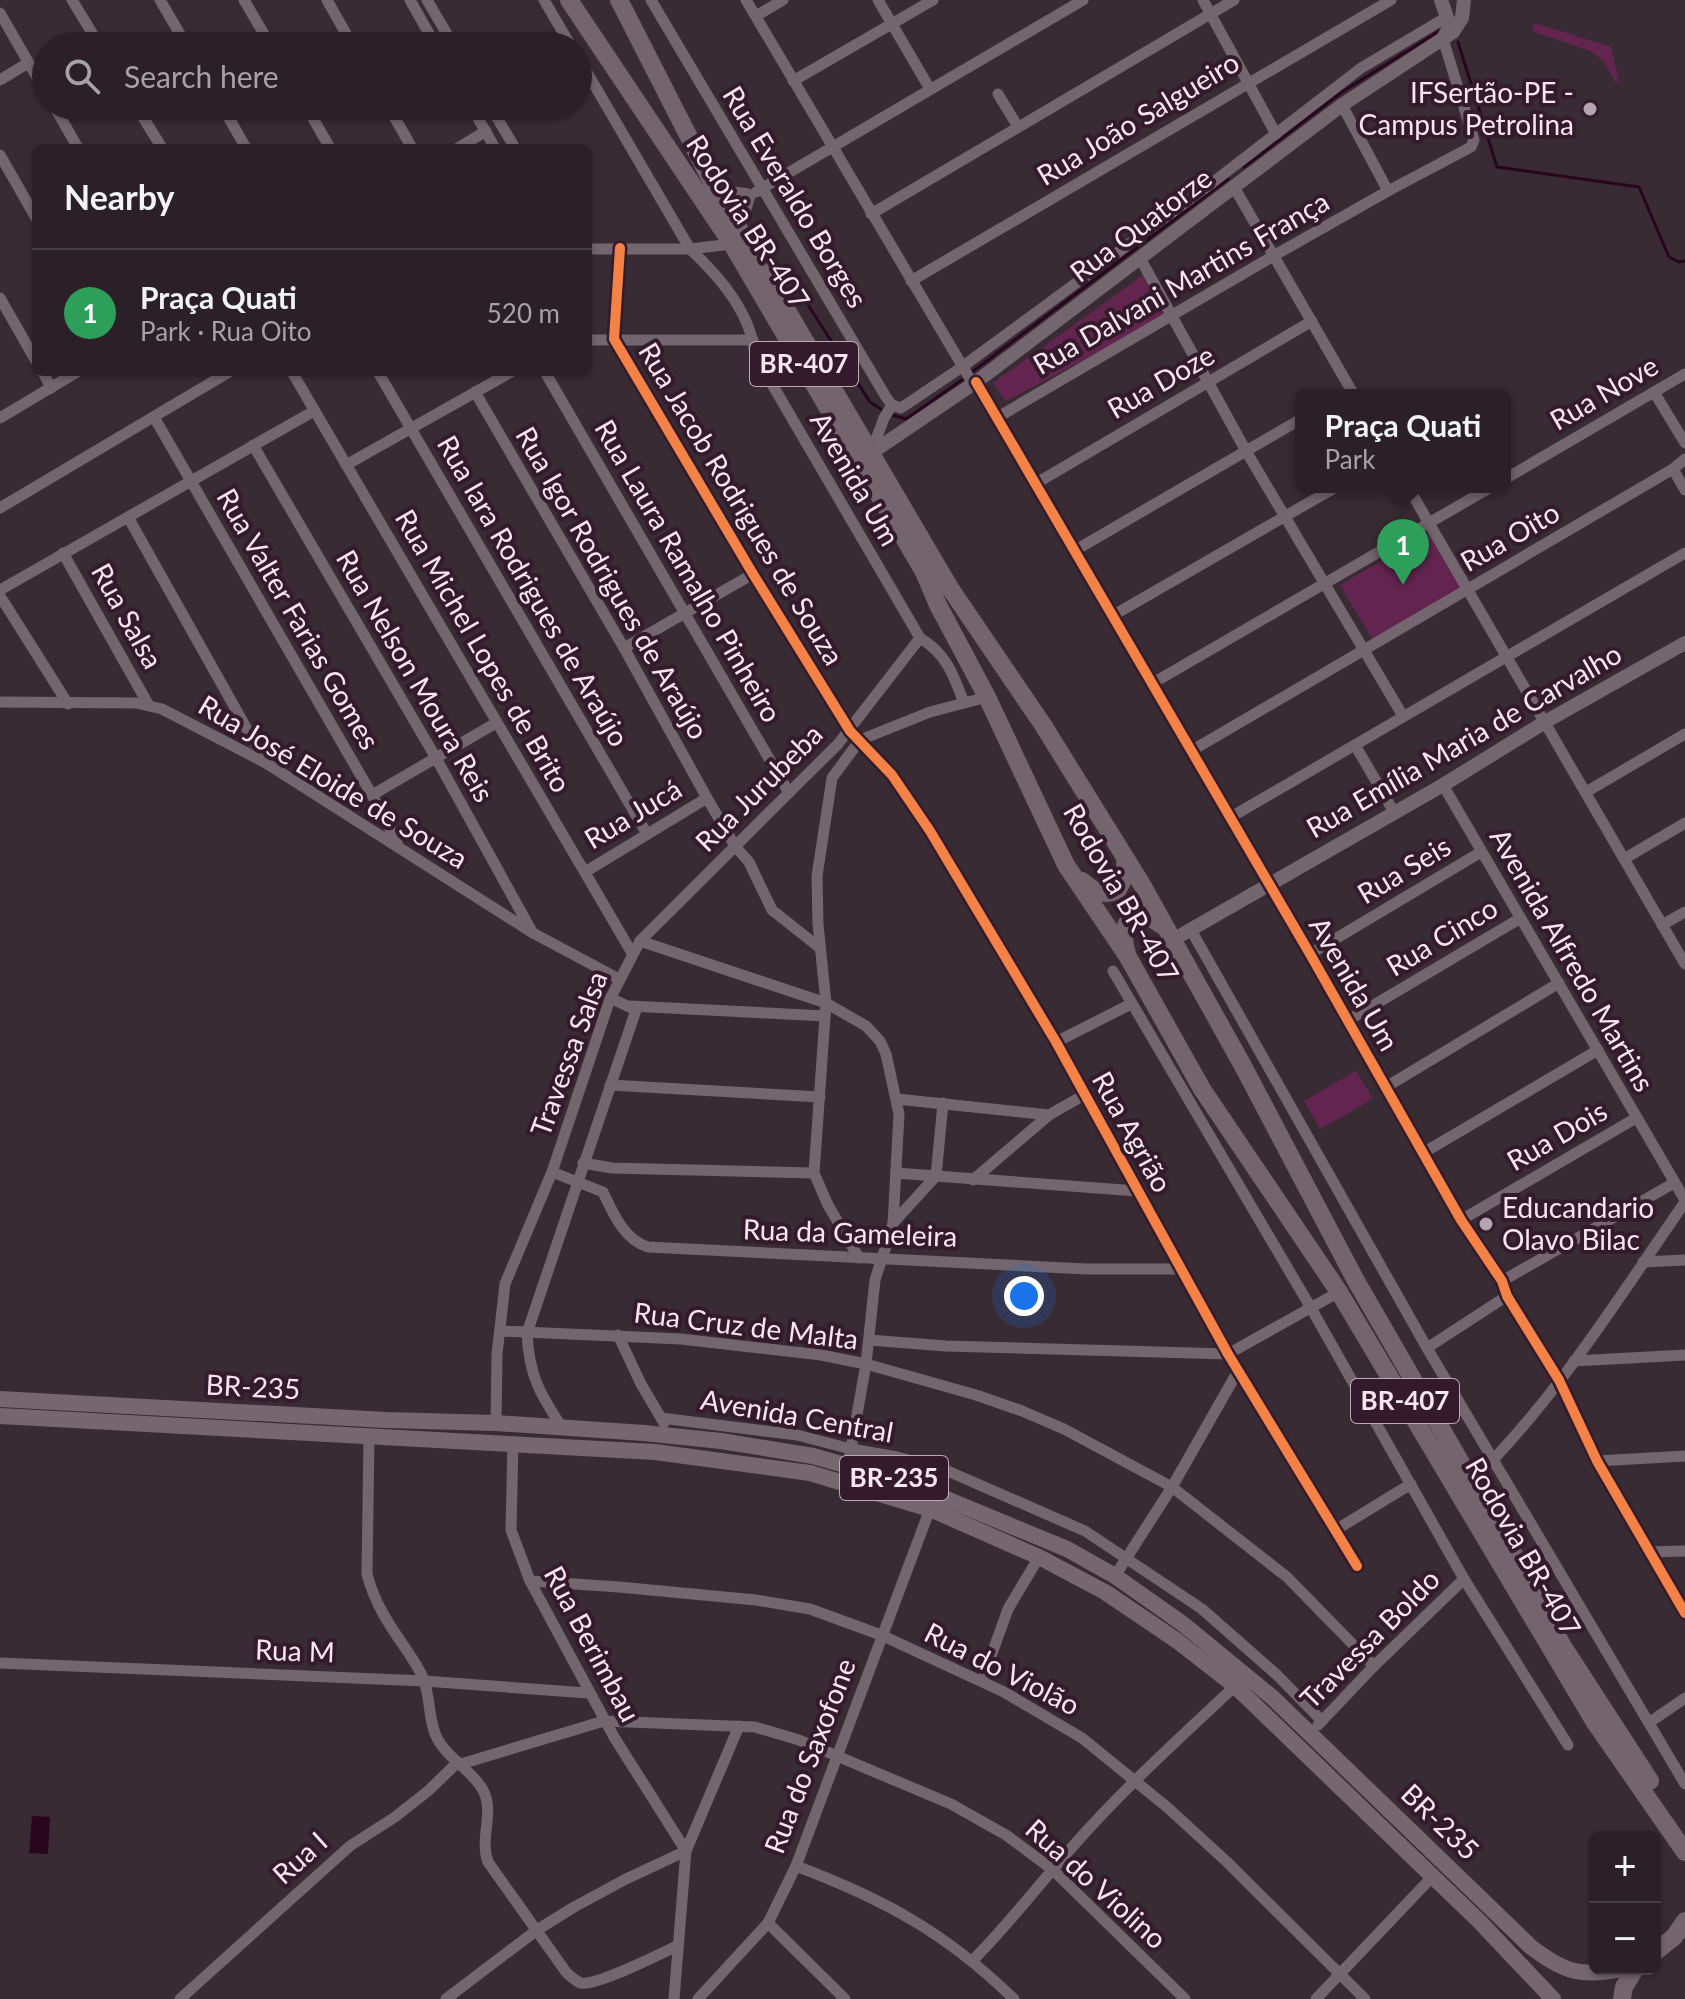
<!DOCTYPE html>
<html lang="en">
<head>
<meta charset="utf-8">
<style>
	body { margin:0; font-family:Lato,sans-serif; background:#33282f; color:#f1f3f6 }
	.controls { position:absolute; right:24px; bottom:24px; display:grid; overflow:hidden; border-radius:12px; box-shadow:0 2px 6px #0004 }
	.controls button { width:72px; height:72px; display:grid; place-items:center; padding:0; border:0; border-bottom:2px solid #473e44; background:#2b2027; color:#f1f3f6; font:40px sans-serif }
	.you { position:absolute; left:1024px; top:1296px; width:28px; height:28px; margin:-20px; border:6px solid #fff; border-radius:50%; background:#1a73e8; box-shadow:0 0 0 12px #1a73e833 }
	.badge { display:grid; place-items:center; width:52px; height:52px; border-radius:50%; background:#d93025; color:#fff; font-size:26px; font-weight:700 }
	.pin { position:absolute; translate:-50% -66px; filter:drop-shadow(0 2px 4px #0008) }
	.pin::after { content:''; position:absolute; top:42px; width:28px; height:24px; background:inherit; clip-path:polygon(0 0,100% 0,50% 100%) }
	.popup { position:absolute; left:1295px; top:389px; width:216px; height:104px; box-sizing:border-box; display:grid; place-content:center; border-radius:12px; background:#2b2027; filter:drop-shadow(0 2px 6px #0005); font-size:26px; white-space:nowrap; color:#a6a3a7 }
	.popup b { font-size:30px; color:#f1f3f6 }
	.popup::after { content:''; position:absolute; left:50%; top:100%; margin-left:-16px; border:16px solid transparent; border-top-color:#2b2027 }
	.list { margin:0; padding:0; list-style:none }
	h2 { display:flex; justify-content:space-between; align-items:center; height:104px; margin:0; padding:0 32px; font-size:34px }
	h2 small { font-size:26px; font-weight:400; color:#a6a3a7 }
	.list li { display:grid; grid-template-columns:52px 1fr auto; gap:24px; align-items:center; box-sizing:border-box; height:128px; padding:0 32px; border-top:2px solid #473e44 }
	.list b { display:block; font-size:30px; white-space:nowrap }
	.list p { margin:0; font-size:26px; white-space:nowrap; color:#a6a3a7 }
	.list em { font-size:26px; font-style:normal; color:#a6a3a7 }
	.icon { flex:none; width:44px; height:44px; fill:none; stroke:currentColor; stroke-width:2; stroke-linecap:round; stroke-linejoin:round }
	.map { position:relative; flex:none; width:1685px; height:1999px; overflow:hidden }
	.search { position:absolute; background:#2b2027; box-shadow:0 2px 6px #0004; left:32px; top:32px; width:560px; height:88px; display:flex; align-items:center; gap:20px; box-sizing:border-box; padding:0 28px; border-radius:44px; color:#a6a3a7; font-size:30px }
	.panel { position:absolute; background:#2b2027; box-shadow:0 2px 6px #0004; left:32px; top:144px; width:560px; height:232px; border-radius:12px }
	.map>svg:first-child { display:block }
	.green { fill:#632550 }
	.water { fill:#28061e }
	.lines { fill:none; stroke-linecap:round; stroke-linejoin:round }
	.stream { stroke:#28061e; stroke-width:3 }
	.minor { stroke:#73666e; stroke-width:11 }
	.tertiary { stroke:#73666e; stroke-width:14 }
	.primary { stroke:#756670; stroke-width:16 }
	.trunk { stroke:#74646e; stroke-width:18 }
	.cycleway-casing { stroke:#341b2b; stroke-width:15 }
	.cycleway { stroke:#f48246; stroke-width:10 }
	.poi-dot { fill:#b4a5ae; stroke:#341b2b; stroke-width:3 }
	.labels { text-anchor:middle; stroke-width:8; stroke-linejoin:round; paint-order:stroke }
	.shield { fill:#341b2b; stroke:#bca9b5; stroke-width:2 }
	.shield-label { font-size:26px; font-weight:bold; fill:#f7e6f0 }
	.poi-label { font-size:28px; fill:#f7e6f0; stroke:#341b2b; text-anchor:end }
	.street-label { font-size:28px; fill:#f7e6f0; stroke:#341b2b }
</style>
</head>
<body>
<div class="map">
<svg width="1685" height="1999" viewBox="0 0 1685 1999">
	<rect width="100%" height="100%" fill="#392b34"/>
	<g class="green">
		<polygon points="1538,24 1611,47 1619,81 1615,82 1604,61 1590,51 1534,32 1532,25"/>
		<polygon points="1143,275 1165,317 1006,401 993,383"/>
		<polygon points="1432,531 1465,586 1373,640 1340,585"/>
		<polygon points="1356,1071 1373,1099 1320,1129 1304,1101"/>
	</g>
	<polygon class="water" points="32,1816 50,1817 48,1854 29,1853"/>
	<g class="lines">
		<g class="stream">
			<polyline points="1458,42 1497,167 1639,187 1669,257 1679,262 1685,261"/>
			<polyline points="1244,167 1342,92 1441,30"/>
			<polyline points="796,286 870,402 885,412"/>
			<polyline points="972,372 1228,179"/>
			<polyline points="892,415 906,419 966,377"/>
		</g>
		<g class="minor">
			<polyline points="72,0 100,46"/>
			<polyline points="160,0 187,46"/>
			<polyline points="244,0 271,46"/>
			<polyline points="327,0 353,46"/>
			<polyline points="410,0 436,46"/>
			<polyline points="427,0 454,46"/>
			<polyline points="544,0 571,46"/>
			<polyline points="651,0 886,397 892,405 901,408 962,367 1212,183 1361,68 1447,17"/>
			<polyline points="746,0 973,384"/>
			<polyline points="878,0 930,89"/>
			<polyline points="1203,0 1276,134"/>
			<polyline points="0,13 46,93"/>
			<polyline points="756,16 783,0"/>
			<path d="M578 57 690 249C720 277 751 313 755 355L920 638"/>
			<polyline points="0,80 28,63"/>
			<polyline points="793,81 933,0"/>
			<polyline points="998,94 1018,127"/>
			<polyline points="1342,105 1388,191"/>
			<polyline points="54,106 78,148"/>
			<polyline points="136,106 162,148"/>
			<polyline points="222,106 246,148"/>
			<polyline points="306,106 330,148"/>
			<polyline points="388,106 412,148"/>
			<polyline points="471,106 495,148"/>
			<polyline points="490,106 515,148"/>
			<polyline points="458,148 486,131"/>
			<polyline points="0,155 36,218"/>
			<polyline points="1234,187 1354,395"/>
			<polyline points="756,192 1083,0"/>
			<polyline points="871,214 1234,0"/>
			<polyline points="620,248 614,339 753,574 850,731 892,775 930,831 1056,1042 1228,1354 1357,1566"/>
			<polyline points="588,249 690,249 732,244"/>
			<polyline points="1140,258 1246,451 1403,716"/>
			<polyline points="911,281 1391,0"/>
			<polyline points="0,298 36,361"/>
			<polyline points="588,340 753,340"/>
			<polyline points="43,372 51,388"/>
			<polyline points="292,372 632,953"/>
			<polyline points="378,372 647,834"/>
			<polyline points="545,372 789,793"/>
			<polyline points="976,382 1310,954 1461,1220 1502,1281 1507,1296 1559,1380 1597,1461 1685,1613"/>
			<polyline points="475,392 624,648 707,798 735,846 749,862 772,910 820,948"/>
			<polyline points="1654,392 1685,443"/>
			<polyline points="154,417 372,795 398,845"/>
			<polyline points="998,417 1275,255 1388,191 1471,147 1474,140 1443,39"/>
			<polyline points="0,418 77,372"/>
			<polyline points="253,445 436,758 531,930"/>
			<polyline points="871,453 884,418 892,405"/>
			<polyline points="346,465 511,372"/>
			<polyline points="1673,469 1685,490"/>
			<polyline points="1505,479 1685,374"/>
			<polyline points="1035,484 1312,321"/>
			<polyline points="1408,487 1685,964"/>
			<polyline points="0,508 229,372"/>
			<polyline points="128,517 266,763"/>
			<polyline points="1074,551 1301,419"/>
			<polyline points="63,553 148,704"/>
			<polyline points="0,590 314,411"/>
			<polyline points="0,596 68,704"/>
			<polyline points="1112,616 1336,487"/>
			<polyline points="624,648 753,574"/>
			<polyline points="1153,683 1491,487"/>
			<polyline points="0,702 136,703 162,709 266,763 533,933 619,979"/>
			<polyline points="1355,745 1394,812"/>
			<polyline points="1191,751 1673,469 1685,459"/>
			<polyline points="1443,785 1685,1200"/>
			<polyline points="1586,792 1685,734"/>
			<polyline points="372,795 496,723"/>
			<polyline points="1231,817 1685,553"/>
			<polyline points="1624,859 1685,823"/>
			<polyline points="585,872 707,798"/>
			<polyline points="1662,925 1685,912"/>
			<polyline points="1191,930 1427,1348 1685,1784"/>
			<polyline points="640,941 826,1003 866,1026 880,1041 886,1054 899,1114 893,1224 875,1280 866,1364 850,1454"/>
			<polyline points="1310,954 1481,852"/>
			<polyline points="1113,971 1311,1308 1464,1579 1568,1745"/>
			<polyline points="630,1006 825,1016"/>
			<polyline points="1347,1021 1519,919"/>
			<polyline points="1056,1042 1131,1004"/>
			<polyline points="610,1085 820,1097"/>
			<polyline points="1386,1087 1559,983"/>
			<polyline points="897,1099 1049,1115"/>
			<polyline points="1423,1153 1598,1050"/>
			<polyline points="583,1163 612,1168 814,1173"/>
			<path d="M552 1172 603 1192C613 1213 624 1240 648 1247L1086 1269H1179"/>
			<polyline points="896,1173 1137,1191"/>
			<polyline points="936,1176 943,1103"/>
			<polyline points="973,1180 1049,1115 1084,1095"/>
			<polyline points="1461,1220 1636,1118"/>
			<polyline points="893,1223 936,1176"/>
			<polyline points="859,1258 828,1205 814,1173 826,1003 818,924 817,876 832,778 860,740 930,712 987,697"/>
			<polyline points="1643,1262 1685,1260"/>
			<polyline points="1502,1281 1674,1183"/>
			<polyline points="500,1331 681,1339 821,1355 866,1364 976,1395 1022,1411 1064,1429 1172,1487 1287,1577 1374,1666"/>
			<polyline points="618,1335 641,1384 664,1423"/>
			<polyline points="869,1340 946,1346 1228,1354 1339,1292"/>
			<polyline points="1427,1348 1507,1296"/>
			<polyline points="1574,1361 1685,1355"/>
			<polyline points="1370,1411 1413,1416"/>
			<polyline points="661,1418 797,1435 851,1449 897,1457 943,1469 1085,1531 1202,1609 1277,1675 1322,1721"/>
			<path d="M496 1423 497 1354 505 1284 552 1172 610 999 640 941 838 744 920 638C947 654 954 676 964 703"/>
			<path d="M563 1429C540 1394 529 1376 527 1333L636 1010 610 998"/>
			<path d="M369 1437 367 1574C374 1602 389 1625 406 1649 412 1659 421 1670 424 1681 431 1700 428 1722 438 1740 449 1760 472 1770 483 1790 495 1813 479 1838 488 1862L566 1972C570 1976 575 1981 581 1983 598 1986 659 1954 677 1946"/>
			<polyline points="1597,1461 1685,1456"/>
			<path d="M1471 1482C1555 1401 1619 1297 1685 1202"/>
			<polyline points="1334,1531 1411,1484"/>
			<polyline points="1648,1552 1685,1551"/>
			<polyline points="1115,1576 1172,1487 1238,1371"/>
			<polyline points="530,1581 619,1587 756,1600 810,1609 881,1635 1004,1692 1082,1738 1167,1807 1227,1862 1365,1999"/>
			<polyline points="0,1663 424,1681 588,1693"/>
			<polyline points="982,1681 1008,1609 1039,1557"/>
			<polyline points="1650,1722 1685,1698"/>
			<polyline points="1318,1725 1374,1666 1464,1579"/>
			<polyline points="461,1764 604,1721 755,1727 799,1740 951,1804 1006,1835 1053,1870 1185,1999"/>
			<path d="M796 1866C884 1899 946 1933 1014 1999"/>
			<polyline points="768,1923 845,1999"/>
			<path d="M973 1960C1009 1924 1040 1883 1074 1845 1124 1788 1180 1738 1235 1686"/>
			<polyline points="180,1999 350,1846 395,1817 428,1791 458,1762"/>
			<polyline points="446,1999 537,1930 574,1907 626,1879 686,1851 614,1737 530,1581 511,1530 513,1442"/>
			<polyline points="674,1999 686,1851 739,1726"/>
			<polyline points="698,1999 768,1923 796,1866 930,1509"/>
			<polyline points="1316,1999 1433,1876"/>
		</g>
		<g class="tertiary">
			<polyline points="1441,0 1450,26 1443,38"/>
			<polyline points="871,453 976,382 1342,105 1453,32 1462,18 1464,0"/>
			<polyline points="1183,934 1443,785 1545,722 1685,643"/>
		</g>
		<g class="primary">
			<path d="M0 1399 386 1420 496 1423 644 1433 721 1441 813 1456 905 1482 1067 1549 1115 1576 1183 1624 1272 1697 1531 1947C1565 1973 1581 1977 1623 1969"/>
			<polyline points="0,1416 655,1452 810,1473 930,1509 1039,1557 1105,1592 1176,1640 1235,1686 1480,1922 1553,1999"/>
		</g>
		<g class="trunk">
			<polyline points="569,0 732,244 924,572 938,605 987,697 1066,865 1128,957 1202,1089 1339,1292 1594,1721 1685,1852"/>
			<polyline points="619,0 715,188 950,588 1043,725 1141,883 1243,1066 1355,1279 1532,1586 1562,1645 1650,1781"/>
			<polyline points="715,188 727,195 746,197 737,225"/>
			<path d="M1082 881C1093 891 1102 896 1117 891L1126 874 1125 858"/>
			<path d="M1127 954C1123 940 1121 927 1133 916H1148L1163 926"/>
			<polyline points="1655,1952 1674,1937 1685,1921"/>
			<polyline points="1622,1999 1624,1987 1635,1969"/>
		</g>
		<g class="cycleway-casing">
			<g id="cycleway">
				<polyline points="620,248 614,339 753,574 850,731 892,775 930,831 1056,1042 1228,1354 1357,1566"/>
				<polyline points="976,382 1310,954 1461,1220 1502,1281 1507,1296 1559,1380 1597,1461 1685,1613"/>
			</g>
		</g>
		<use href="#cycleway" class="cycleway"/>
	</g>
	<g class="poi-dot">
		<circle cx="1590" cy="109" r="8"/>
		<circle cx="1486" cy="1224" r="8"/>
	</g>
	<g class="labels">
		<g class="shield">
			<rect x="750" y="342" width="108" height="44" rx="6"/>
			<rect x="1351" y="1379" width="108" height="44" rx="6"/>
			<rect x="840" y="1456" width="108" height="44" rx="6"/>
		</g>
		<g class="shield-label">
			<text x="804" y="373">BR-407</text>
			<text x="1405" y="1410">BR-407</text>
			<text x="894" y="1487">BR-235</text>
		</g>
		<g class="poi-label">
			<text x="1574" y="103">IFSertão-PE -<tspan x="1574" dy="32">Campus Petrolina</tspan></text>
			<text x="1502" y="1218" text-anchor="start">Educandario<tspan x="1502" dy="32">Olavo Bilac</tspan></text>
		</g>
		<g class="street-label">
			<text transform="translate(1138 119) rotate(-31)" y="10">Rua João Salgueiro</text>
			<text transform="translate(795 197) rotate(59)" y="10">Rua Everaldo Borges</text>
			<text transform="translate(748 222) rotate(57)" y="10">Rodovia BR-407</text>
			<text transform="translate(1141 225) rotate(-37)" y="10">Rua Quatorze</text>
			<text transform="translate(1181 283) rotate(-30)" y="10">Rua Dalvani Martins França</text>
			<text transform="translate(1161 382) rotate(-30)" y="10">Rua Doze</text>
			<text transform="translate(1604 393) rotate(-30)" y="10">Rua Nove</text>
			<text transform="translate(855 479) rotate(60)" y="10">Avenida Um</text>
			<text transform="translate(741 504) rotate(59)" y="10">Rua Jacob Rodrigues de Souza</text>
			<text transform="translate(1510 537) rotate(-30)" y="10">Rua Oito</text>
			<text transform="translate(688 571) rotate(60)" y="10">Rua Laura Ramalho Pinheiro</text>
			<text transform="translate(612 583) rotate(60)" y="10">Rua Igor Rodrigues de Araújo</text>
			<text transform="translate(533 591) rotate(60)" y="10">Rua Iara Rodrigues de Araújo</text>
			<text transform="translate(127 616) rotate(61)" y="10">Rua Salsa</text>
			<text transform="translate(298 619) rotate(60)" y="10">Rua Valter Farias Gomes</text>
			<text transform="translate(483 651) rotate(60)" y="10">Rua Michel Lopes de Brito</text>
			<text transform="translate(415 676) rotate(60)" y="10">Rua Nelson Moura Reis</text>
			<text transform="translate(1464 741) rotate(-30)" y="10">Rua Emília Maria de Carvalho</text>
			<text transform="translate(333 782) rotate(31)" y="10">Rua José Eloide de Souza</text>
			<text transform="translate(759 788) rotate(-45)" y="10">Rua Jurubeba</text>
			<text transform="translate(633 814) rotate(-31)" y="10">Rua Jucá</text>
			<text transform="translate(1404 870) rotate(-31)" y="10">Rua Seis</text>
			<text transform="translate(1121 893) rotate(60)" y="10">Rodovia BR-407</text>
			<text transform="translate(1442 937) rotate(-31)" y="10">Rua Cinco</text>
			<text transform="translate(1572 960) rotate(60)" y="10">Avenida Alfredo Martins</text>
			<text transform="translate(1354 984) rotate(60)" y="10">Avenida Um</text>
			<text transform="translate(569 1054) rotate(-70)" y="10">Travessa Salsa</text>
			<text transform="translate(1132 1132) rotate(61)" y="10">Rua Agrião</text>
			<text transform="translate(1557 1136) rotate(-30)" y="10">Rua Dois</text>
			<text transform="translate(850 1233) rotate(2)" y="10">Rua da Gameleira</text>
			<text transform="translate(746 1326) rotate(7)" y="10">Rua Cruz de Malta</text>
			<text transform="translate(253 1387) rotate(3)" y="10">BR-235</text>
			<text transform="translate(797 1416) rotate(10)" y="10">Avenida Central</text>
			<text transform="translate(1523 1547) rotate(60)" y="10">Rodovia BR-407</text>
			<text transform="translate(1370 1639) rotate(-45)" y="10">Travessa Boldo</text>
			<text transform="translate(592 1644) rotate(62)" y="10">Rua Berimbau</text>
			<text transform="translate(295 1651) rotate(2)" y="10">Rua M</text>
			<text transform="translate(1002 1669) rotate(27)" y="10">Rua do Violão</text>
			<text transform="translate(810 1756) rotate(-69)" y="10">Rua do Saxofone</text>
			<text transform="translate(1440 1822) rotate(44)" y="10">BR-235</text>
			<text transform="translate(300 1858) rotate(-42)" y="10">Rua I</text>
			<text transform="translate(1096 1884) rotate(42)" y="10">Rua do Violino</text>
		</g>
	</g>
</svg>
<div class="controls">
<button>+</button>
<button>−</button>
</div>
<div class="you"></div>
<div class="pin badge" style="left:1403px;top:585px;background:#2e9e5b">1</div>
<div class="popup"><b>Praça Quati</b>Park</div>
<div class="search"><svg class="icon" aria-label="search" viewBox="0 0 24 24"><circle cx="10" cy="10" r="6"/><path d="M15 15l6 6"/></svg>Search here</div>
<section class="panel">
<h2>Nearby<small></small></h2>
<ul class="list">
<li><span class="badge" style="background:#2e9e5b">1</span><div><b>Praça Quati</b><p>Park · Rua Oito</p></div><em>520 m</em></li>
</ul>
</section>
</div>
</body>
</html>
